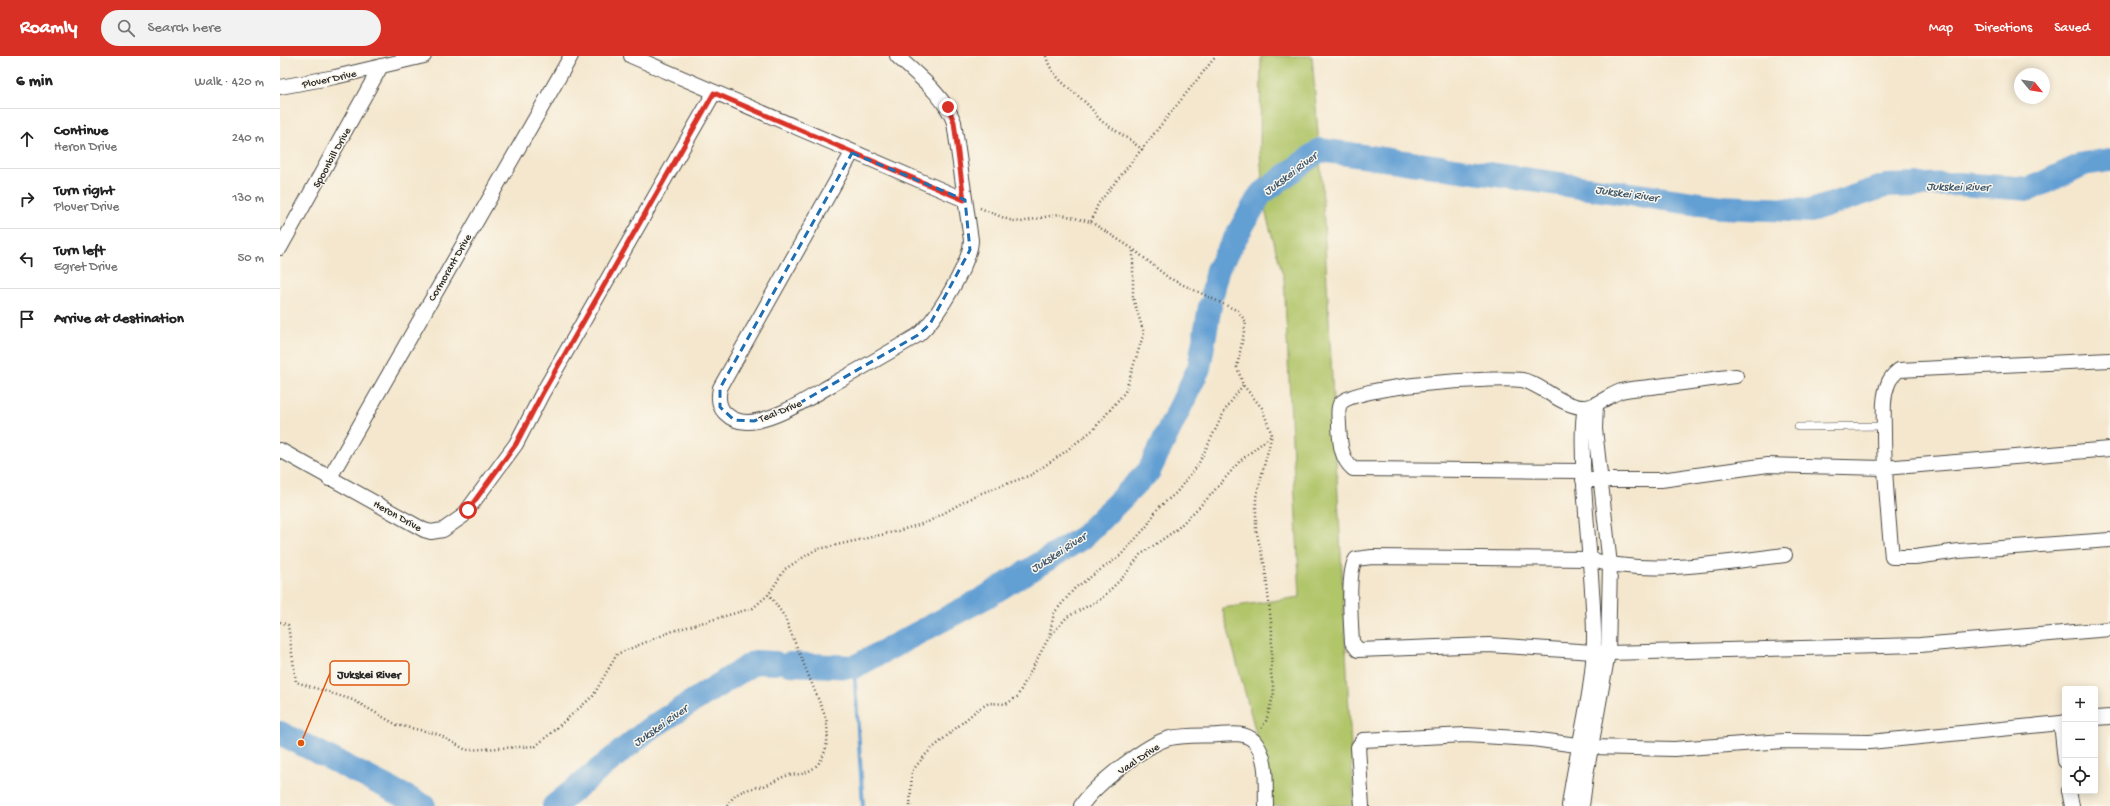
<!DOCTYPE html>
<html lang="en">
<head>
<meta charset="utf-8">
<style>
	body { margin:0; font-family:"Gochi Hand",sans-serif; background:#f2f2f2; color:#222 }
	.controls { position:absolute; right:12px; bottom:12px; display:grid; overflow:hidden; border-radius:4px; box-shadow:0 2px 10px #0003 }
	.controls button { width:36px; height:36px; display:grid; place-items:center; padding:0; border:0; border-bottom:1px solid #e0e0e0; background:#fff; color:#222; font:20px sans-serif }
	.compass { position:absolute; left:1734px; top:12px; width:36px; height:36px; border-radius:50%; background:#fff; box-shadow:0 2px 10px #0003; rotate:120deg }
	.stop { position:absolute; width:12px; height:12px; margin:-9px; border:3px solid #d93025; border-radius:50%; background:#fff }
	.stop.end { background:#d93025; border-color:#fff; box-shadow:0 1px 4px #0008 }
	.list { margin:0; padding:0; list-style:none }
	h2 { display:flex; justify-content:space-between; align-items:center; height:52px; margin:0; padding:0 16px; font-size:17px }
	h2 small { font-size:13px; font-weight:400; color:#767676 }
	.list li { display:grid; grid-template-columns:26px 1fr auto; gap:12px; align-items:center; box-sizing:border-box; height:60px; padding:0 16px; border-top:1px solid #e0e0e0 }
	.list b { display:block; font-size:15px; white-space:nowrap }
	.list p { margin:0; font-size:13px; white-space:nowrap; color:#767676 }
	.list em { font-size:13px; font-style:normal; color:#767676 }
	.icon { flex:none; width:22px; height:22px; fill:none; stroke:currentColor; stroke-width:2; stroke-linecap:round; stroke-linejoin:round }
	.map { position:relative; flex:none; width:1830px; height:750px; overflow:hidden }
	header { display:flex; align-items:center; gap:24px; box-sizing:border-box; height:56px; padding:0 20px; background:#d93025; color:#fff }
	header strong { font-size:19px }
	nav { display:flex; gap:22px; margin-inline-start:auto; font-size:14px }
	.search { width:280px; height:36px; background:#f2f2f2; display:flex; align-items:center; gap:10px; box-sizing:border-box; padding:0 14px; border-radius:22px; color:#767676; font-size:15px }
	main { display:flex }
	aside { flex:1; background:#fff }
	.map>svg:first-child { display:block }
	.green { fill:#b1c569; stroke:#6e784a }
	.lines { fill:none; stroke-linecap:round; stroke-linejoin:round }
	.stream { stroke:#629fd3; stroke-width:4 }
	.river { stroke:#629fd3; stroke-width:24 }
	.lane-casing { stroke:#494743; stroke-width:8 }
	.street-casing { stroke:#494743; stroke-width:16 }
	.path { stroke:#494743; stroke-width:2.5; stroke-dasharray:1 3; stroke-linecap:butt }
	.lane { stroke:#fff; stroke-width:7 }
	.street { stroke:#fff; stroke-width:14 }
	.route { stroke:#d93025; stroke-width:5 }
	.marked { fill:none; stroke:#1f6fb2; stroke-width:3; stroke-dasharray:8 5; stroke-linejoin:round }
	.labels { text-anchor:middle; stroke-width:3; stroke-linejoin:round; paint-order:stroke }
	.street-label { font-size:11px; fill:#2b2b2b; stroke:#fbf7ec }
	.water-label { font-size:12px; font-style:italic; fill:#41596e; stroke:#fbf7ec }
	.leader { fill:none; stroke:#df570e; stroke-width:1.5 }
	.callout-dot { fill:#df570e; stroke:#fbf7ec; stroke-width:1.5 }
	.callout { fill:#fbf7ec; stroke:#df570e; stroke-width:1.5 }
	.callout-label { font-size:12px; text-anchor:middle; font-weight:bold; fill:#2b2b2b }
</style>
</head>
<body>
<header>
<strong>Roamly</strong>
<div class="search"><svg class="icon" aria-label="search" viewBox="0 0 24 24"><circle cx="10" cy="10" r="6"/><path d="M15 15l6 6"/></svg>Search here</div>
<nav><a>Map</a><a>Directions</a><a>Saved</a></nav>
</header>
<main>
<aside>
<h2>6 min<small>Walk · 420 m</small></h2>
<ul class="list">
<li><svg class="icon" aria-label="ahead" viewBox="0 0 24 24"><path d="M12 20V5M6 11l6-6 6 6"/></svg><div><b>Continue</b><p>Heron Drive</p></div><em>240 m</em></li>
<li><svg class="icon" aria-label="right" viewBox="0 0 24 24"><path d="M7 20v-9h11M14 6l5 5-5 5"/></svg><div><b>Turn right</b><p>Plover Drive</p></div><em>130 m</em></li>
<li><svg class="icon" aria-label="left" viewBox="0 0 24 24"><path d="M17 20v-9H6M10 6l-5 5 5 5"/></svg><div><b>Turn left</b><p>Egret Drive</p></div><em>50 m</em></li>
<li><svg class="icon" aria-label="arrive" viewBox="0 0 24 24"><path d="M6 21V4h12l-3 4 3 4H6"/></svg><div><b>Arrive at destination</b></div></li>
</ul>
</aside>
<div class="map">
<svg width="1830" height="750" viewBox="0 0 1830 750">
	<rect width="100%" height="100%" fill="#fbf7ec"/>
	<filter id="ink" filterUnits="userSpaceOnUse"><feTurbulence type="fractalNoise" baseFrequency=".025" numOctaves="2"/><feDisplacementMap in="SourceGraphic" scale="8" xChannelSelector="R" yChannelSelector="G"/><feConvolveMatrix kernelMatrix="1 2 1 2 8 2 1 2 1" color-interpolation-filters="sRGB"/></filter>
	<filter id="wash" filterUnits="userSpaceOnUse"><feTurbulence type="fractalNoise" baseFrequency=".012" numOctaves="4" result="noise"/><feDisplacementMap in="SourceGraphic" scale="16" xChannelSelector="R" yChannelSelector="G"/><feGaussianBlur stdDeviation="0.9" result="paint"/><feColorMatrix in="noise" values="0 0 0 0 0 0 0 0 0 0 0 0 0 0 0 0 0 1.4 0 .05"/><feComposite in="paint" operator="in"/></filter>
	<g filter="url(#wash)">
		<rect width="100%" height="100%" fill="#f4e7ce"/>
		<polygon class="green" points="981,0 1032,0 1042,128 1074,750 984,750 982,699 942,552 1020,541 1004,223 984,151 980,96"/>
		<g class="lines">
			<polyline class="stream" points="574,611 583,750"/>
			<g class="river">
				<polyline points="933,236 937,214 980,139 1040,94 1441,151 1531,155 1605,130 1679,128 1750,133 1804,108 1830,104"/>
				<polyline points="509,608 574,611 704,542 802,482 869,415 919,312 930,250"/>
				<polyline points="0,677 144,750"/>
				<polyline points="274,750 369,673 475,606 495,607"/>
			</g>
		</g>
	</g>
	<g filter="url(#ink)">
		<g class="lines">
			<g class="lane-casing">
				<polyline id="lane" points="1518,371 1604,370"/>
			</g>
			<g class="street-casing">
				<g id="street">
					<polyline points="351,0 685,144"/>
					<polyline points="0,31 55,21 144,0"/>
					<path d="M572 97 440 332C438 341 438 350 445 357 451 363 459 366 467 366 495 365 529 342 553 328 582 312 610 296 638 279 656 264 691 206 691 184L674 66C664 39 638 20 617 0"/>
					<polyline points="0,192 101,10"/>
					<path d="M1830 304 1619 314C1614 318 1610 322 1608 328 1602 343 1604 360 1604 376 1604 418 1608 460 1612 501H1635L1679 495 1830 484"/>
					<polyline points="0,394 144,474 151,476 163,474 183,460 236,388 262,338 434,37"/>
					<path d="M1303 415 1073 413C1060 402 1060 385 1059 369 1059 362 1057 354 1060 348 1073 329 1216 321 1242 324 1260 327 1284 353 1306 351 1319 349 1329 339 1341 335 1353 332 1366 332 1378 330 1404 327 1430 323 1456 320"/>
					<polyline points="49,423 291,0"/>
					<polyline points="1303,424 1381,424 1488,409 1604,412 1830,393"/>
					<path d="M1505 499C1444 506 1368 521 1309 503L1092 501 1076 503C1067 515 1071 570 1072 586L1078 594 1209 589 1328 597 1640 589 1830 573"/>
					<polyline points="1815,662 1830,661"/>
					<polyline points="1785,666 1781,667 1785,705"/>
					<polyline points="1789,735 1792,750"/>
					<path d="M801 750C815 729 866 688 890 682 906 679 923 680 939 679 951 678 965 676 974 685 989 702 985 729 986 750"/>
					<polyline points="1082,750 1078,691 1083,684 1186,679 1253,683 1311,691 1394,693 1504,685 1590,686 1781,667"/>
					<path d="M1289 750C1296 693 1315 635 1314 577 1313 521 1305 464 1303 408 1303 389 1301 370 1305 351"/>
					<polyline points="1302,750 1306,719 1328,597 1330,509 1315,373 1316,349"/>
				</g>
			</g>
			<g class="path">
				<path d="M766 0C771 22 793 34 808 49 813 54 818 63 824 67 838 76 850 84 863 94"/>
				<polyline points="700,152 729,164 741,166 779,158 811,166 818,148 936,0"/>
				<polyline points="811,166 853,193 889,222 958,255 966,266 957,311 963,329 982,352 992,379 976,441 976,474 985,511 992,575 991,617 994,637 986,665 981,673"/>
				<polyline points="0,566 8,569 16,626 73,644 117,669 158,678 186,694 256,690 313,640 337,598 393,575 473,552 489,538 505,513 535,494 618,475 648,466 696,439 751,419 782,398 814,373 845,336 864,277 853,242 853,193"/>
				<polyline points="769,581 787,561 821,543 845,519 860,499 896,474 927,443 960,405 991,380"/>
				<path d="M447 750C456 734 466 734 483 730 492 728 500 721 509 719 514 718 519 719 524 717 547 710 550 682 546 662L504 560 489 538"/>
				<polyline points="630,750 632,715 647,697 697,654 709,647 726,648 737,641 769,581 774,557 795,532 841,499 867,470 878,452 896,437 918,409 945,354 963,329"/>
			</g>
			<use href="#lane" class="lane"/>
			<use href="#street" class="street"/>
		</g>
	</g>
	<g class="lines" filter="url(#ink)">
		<polyline class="route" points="188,454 236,388 262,338 434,37 684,144 674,66 668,51"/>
	</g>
	<path class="marked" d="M572 97 685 144 690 194 650 268 638 279 518 348 474 365 454 364 440 351V332Z"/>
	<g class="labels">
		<g class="street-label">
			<text transform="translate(49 22) rotate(-12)" y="4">Plover Drive</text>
			<text transform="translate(51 101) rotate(-61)" y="4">Spoonbill Drive</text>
			<text transform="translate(169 211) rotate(-60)" y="4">Cormorant Drive</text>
			<text transform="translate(500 354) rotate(-22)" y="4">Teal Drive</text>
			<text transform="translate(118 459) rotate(29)" y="4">Heron Drive</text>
			<text transform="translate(858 702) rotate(-34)" y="4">Vaal Drive</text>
		</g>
		<g class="water-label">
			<text transform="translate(1010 117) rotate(-37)" y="4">Jukskei River</text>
			<text transform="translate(1678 130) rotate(1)" y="4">Jukskei River</text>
			<text transform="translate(1347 137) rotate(8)" y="4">Jukskei River</text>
			<text transform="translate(778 496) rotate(-33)" y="4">Jukskei River</text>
			<text transform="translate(380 669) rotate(-35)" y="4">Jukskei River</text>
		</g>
	</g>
	<path class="leader" d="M21 687L50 617"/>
	<circle class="callout-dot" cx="21" cy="687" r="4"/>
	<rect class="callout" x="50" y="605" width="79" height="24" rx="4"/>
	<g class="callout-label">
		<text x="89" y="622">Jukskei River</text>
	</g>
</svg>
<div class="controls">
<button>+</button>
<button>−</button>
<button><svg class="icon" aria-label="locate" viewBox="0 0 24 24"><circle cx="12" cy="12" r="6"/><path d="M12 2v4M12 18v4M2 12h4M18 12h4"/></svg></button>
</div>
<svg class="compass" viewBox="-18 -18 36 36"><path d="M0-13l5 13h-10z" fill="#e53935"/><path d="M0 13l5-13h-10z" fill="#767676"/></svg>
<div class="stop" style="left:188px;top:454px"></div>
<div class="stop end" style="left:668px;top:51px"></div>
</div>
</main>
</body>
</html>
